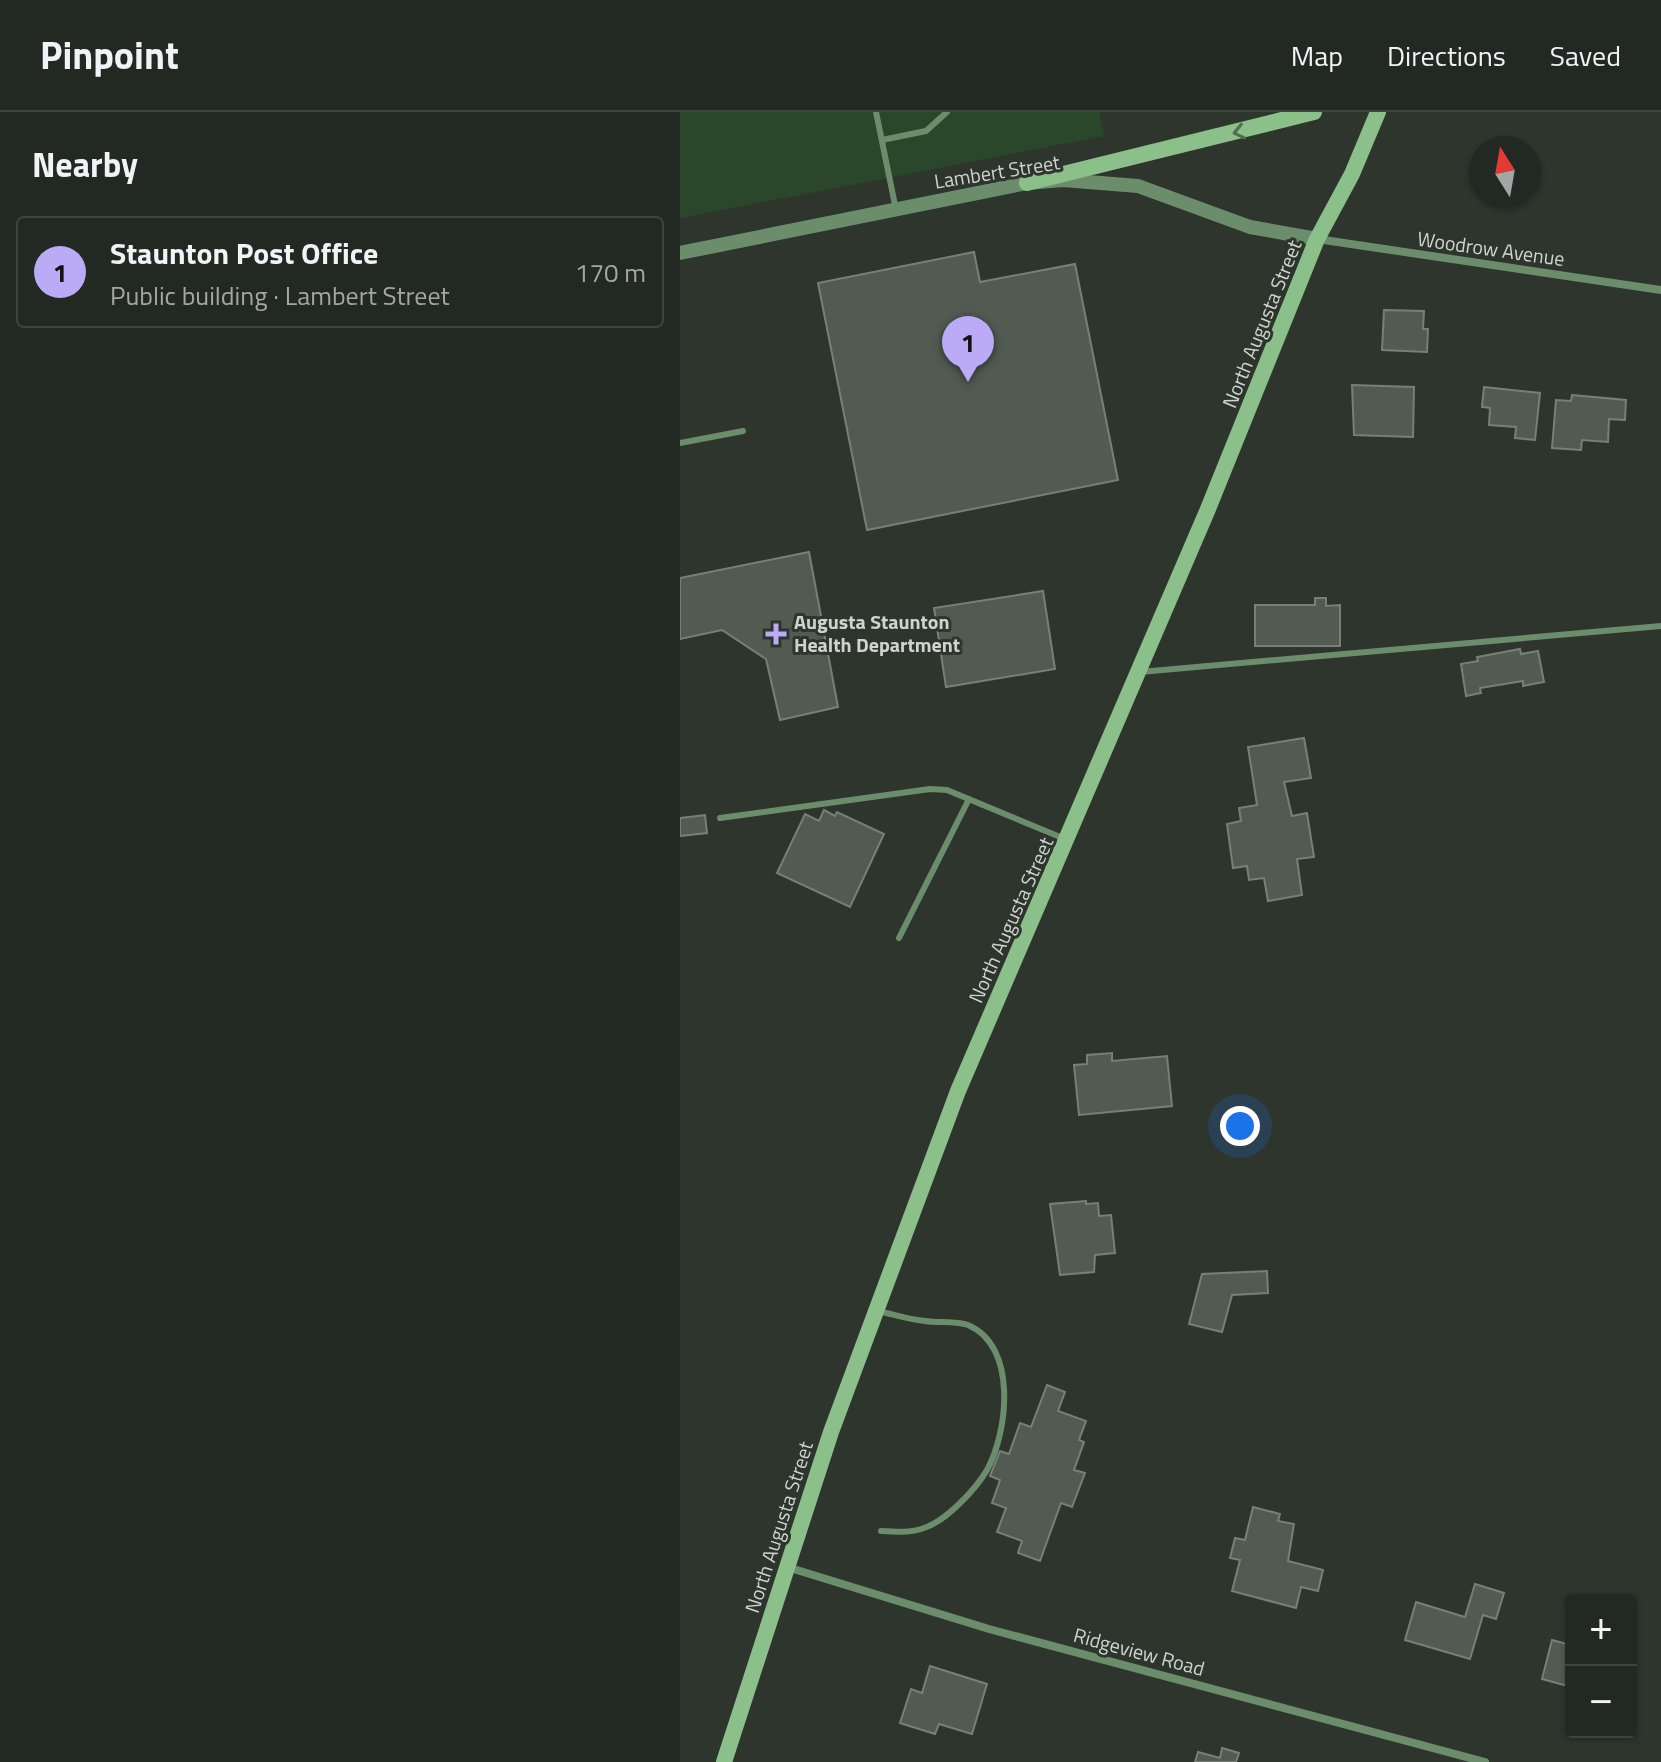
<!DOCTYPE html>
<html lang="en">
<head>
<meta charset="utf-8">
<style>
	body { margin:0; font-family:"Titillium Web",sans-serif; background:#2e342f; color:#f1f3f6 }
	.controls { position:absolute; right:24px; bottom:24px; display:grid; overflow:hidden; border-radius:8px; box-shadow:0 2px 6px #0004 }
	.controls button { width:72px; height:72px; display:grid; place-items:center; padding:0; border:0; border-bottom:2px solid #3f4440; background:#222822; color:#f1f3f6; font:40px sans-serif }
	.compass { position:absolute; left:789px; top:24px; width:72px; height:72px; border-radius:50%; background:#222822; box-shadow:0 2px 6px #0004; rotate:349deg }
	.you { position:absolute; left:560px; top:1014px; width:28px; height:28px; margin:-20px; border:6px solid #fff; border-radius:50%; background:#1a73e8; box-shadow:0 0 0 12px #1a73e833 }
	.badge { display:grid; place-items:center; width:52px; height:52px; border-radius:50%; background:#bbaaf6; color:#111; font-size:26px; font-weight:700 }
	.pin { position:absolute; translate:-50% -66px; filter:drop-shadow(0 2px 4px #0008) }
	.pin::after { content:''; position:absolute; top:42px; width:28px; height:24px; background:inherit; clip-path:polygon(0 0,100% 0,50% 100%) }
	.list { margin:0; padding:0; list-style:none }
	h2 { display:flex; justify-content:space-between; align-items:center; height:104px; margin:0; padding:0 32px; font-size:34px }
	h2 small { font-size:26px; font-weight:400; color:#a2a6a5 }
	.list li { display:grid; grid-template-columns:52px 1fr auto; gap:24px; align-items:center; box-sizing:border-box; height:112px; margin:0 16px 16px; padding:0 16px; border:2px solid #3f4440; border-radius:8px }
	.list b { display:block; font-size:30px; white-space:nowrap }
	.list p { margin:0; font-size:26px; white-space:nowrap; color:#a2a6a5 }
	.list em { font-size:26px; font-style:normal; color:#a2a6a5 }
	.map { position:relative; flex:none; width:981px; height:1650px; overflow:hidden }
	header { display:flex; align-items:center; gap:48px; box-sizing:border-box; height:112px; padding:0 40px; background:#222822; border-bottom:2px solid #3f4440 }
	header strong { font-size:38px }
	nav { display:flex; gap:44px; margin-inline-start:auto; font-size:28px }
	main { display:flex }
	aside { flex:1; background:#222822 }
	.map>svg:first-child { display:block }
	.green { fill:#2b472b }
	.building { fill:#525b52; stroke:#778077; stroke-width:2 }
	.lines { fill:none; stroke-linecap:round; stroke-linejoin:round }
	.service { stroke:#6c8d6c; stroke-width:6 }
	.minor { stroke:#6c8d6c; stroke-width:8 }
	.tertiary { stroke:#6c8d6c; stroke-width:14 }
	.secondary { stroke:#8cc08b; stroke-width:16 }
	.oneway { stroke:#536d53 }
	.poi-dot { fill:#bbaaf6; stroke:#2d352d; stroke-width:3 }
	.labels { text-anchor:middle; stroke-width:6; stroke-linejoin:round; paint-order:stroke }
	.street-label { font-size:20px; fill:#cfd4cf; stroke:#2d352d }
	.poi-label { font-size:20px; font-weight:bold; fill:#cfd4cf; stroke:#2d352d; text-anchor:start }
</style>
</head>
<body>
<header>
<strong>Pinpoint</strong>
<nav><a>Map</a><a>Directions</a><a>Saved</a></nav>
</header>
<main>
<aside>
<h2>Nearby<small></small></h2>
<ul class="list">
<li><span class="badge">1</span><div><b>Staunton Post Office</b><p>Public building · Lambert Street</p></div><em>170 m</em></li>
</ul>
</aside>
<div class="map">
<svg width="981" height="1650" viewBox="0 0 981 1650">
	<rect width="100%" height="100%" fill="#2d352d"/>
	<polygon class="green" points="0,0 419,0 424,24 0,106"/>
	<g class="building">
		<polygon points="294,140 300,170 395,152 438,368 187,418 138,171"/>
		<polygon points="704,198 744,199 743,217 748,217 747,240 702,238"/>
		<polygon points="672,273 734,275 733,325 674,323"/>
		<polygon points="804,275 860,281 855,328 835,326 836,315 809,313 810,296 802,295"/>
		<polygon points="892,283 946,288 945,308 929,307 928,330 902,328 901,338 872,336 876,288 891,289"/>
		<polygon points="129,440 158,595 100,608 86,547 42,518 0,527 0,466"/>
		<polygon points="363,479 375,557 266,575 254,496"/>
		<polygon points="635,486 646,486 646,494 660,493 660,534 575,534 575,493 635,493"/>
		<polygon points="840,537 841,542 858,539 864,570 843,574 843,569 800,576 801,581 786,584 781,552 798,549 797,545"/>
		<polygon points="624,626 631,666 604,670 612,704 627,701 634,745 617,747 622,783 588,789 584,766 569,768 567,754 553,756 547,712 561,709 559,696 577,693 568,635"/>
		<polygon points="144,698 155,704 157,700 204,722 170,795 97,761 125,702 139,709"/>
		<polygon points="25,703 27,721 0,724 0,706"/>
		<polygon points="432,941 432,949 487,944 492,994 399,1003 394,953 407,952 407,943"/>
		<polygon points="406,1089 406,1092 418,1091 419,1104 431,1103 435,1141 415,1143 414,1160 380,1163 370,1092"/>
		<polygon points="587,1159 588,1181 552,1183 542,1220 509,1212 522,1162"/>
		<polygon points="367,1273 385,1280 378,1299 406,1309 399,1328 404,1330 394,1358 405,1361 392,1395 381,1391 360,1449 338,1441 342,1429 317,1420 326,1396 312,1391 320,1368 310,1364 320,1339 329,1342 340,1311 351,1315"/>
		<polygon points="573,1395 600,1402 598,1409 614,1412 608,1449 643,1458 638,1479 621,1475 616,1496 552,1479 560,1448 550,1446 555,1426 565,1428"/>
		<polygon points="795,1472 824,1481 816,1507 803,1503 790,1547 725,1528 736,1490 785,1505"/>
		<polygon points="872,1528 891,1533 891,1575 862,1567"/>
		<polygon points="250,1554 307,1572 292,1622 259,1612 255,1622 220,1611 231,1577 242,1581"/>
		<polygon points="542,1636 559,1641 556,1650 515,1650 518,1640 540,1646"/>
	</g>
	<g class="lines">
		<g class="service">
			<polyline points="196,0 216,98"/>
			<polyline points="202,28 246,19 267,0"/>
			<polyline points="0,331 63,319"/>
			<polyline points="460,560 981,514"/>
			<polyline points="40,706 250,677 267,678 385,727"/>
			<polyline points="219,826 289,687"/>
			<path d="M197 1199C213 1202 229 1208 245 1209 258 1211 277 1209 288 1213 338 1234 328 1320 307 1358 296 1377 266 1409 244 1416 231 1421 216 1420 201 1419"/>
		</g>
		<g class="minor">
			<polyline points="637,127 981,178"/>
			<polyline points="107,1455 309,1517 805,1650"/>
		</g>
		<polyline class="tertiary" points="0,141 347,71 383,68 458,74 570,115 637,127"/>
		<g class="secondary">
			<polyline points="347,71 634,0"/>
			<polyline points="44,1650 151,1320 278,979 528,397 637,127 672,62 698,0"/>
		</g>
	</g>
	<defs><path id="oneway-chevron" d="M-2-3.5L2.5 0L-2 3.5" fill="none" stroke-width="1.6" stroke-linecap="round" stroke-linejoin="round" transform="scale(2)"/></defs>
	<use class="oneway" href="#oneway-chevron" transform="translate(559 20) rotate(167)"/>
	<path class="poi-dot" d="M92 510h8v8h8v8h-8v8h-8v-8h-8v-8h8z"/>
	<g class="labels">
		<g class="street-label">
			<text transform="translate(317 60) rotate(-9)" y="7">Lambert Street</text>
			<text transform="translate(811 137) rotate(8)" y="7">Woodrow Avenue</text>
			<text transform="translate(582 212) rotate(-68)" y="7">North Augusta Street</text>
			<text transform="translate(331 808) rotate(-66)" y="7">North Augusta Street</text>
			<text transform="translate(99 1415) rotate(-72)" y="7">North Augusta Street</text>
			<text transform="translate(459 1540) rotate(15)" y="7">Ridgeview Road</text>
		</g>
		<g class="poi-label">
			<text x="114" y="517">Augusta Staunton<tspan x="114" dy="23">Health Department</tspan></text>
		</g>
	</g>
</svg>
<div class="controls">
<button>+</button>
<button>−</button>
</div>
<svg class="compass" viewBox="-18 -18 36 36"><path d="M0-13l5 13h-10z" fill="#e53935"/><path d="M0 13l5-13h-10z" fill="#a2a6a5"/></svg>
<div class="you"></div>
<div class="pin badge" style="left:288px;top:270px">1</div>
</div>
</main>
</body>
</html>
